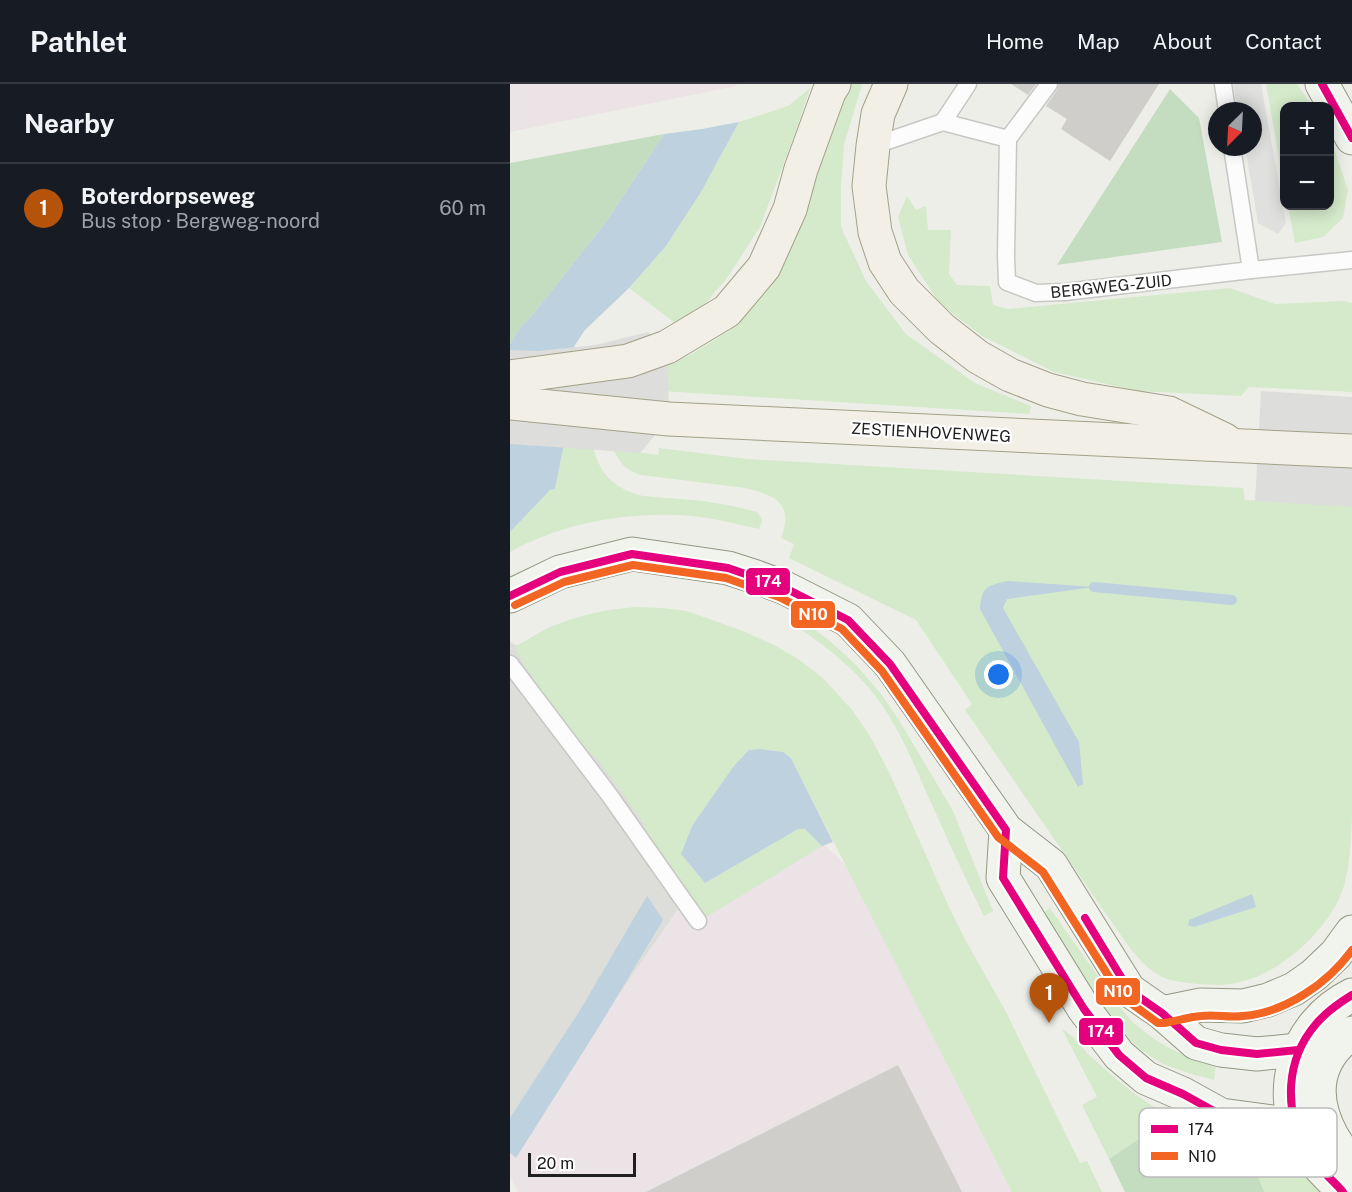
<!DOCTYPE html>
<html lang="en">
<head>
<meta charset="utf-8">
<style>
	body { margin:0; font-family:"Public Sans",sans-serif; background:#242831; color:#f1f3f6 }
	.controls { position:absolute; right:18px; top:18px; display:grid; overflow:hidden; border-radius:12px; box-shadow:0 3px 15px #0003 }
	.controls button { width:54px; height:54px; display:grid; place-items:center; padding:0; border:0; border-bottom:2px solid #363941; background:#171b24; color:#f1f3f6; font:30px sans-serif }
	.compass { position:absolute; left:698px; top:18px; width:54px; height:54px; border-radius:50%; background:#171b24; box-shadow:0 3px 15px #0003; rotate:204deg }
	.scale { position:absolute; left:18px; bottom:15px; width:108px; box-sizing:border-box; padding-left:6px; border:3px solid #202020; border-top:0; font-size:16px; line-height:21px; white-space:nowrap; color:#202020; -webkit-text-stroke:4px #fff; paint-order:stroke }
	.you { position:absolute; left:489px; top:591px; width:21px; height:21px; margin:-15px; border:4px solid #fff; border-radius:50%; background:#1a73e8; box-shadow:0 0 0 9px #1a73e833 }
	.badge { display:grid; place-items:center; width:39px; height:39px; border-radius:50%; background:#b45309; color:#fff; font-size:20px; font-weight:700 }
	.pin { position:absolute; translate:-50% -50px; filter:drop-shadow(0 2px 3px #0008) }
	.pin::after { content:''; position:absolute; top:32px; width:21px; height:18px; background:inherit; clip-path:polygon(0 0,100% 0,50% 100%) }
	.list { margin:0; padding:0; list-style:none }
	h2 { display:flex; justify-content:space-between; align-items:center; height:78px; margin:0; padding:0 24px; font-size:26px }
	h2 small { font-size:20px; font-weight:400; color:#9ea1a6 }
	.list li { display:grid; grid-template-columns:39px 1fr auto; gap:18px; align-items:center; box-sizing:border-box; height:90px; padding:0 24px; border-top:2px solid #363941 }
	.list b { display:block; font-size:22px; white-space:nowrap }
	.list p { margin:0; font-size:20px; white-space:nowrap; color:#9ea1a6 }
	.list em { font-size:20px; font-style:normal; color:#9ea1a6 }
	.map { position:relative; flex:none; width:842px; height:1108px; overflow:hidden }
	header { display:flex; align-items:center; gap:36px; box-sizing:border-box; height:84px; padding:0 30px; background:#171b24; border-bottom:2px solid #363941 }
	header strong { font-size:28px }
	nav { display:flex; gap:33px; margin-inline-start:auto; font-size:21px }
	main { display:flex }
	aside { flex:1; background:#171b24 }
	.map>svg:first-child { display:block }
	.residential { fill:#ddddda }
	.industrial { fill:#ebe3e6 }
	.grass { fill:#d4eaca }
	.forest { fill:#c4dcc0 }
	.parking { fill:#e0e0de }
	.water { fill:#bed1df }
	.pier { fill:#dddddb }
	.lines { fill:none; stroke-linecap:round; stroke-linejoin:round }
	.stream { stroke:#bed1df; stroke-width:10 }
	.building { fill:#cfceca }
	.lane-casing { stroke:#c7c7c5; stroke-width:19 }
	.secondary-casing { stroke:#929882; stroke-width:35 }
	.primary-casing { stroke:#a3a087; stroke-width:35 }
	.lane { stroke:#fcfcfc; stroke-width:16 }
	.secondary { stroke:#f1f4ec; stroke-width:33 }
	.primary { stroke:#f1efe6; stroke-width:33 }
	.bus-1-casing { stroke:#fff; stroke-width:12 }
	.bus-2-casing { stroke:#fff; stroke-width:12 }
	.bus-1 { stroke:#e5007d; stroke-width:8 }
	.bus-2 { stroke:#f26522; stroke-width:8 }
	.labels { text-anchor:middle; stroke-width:4.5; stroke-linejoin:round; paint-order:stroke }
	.street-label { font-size:16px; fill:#202020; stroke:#fff }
	.key { fill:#fff; stroke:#bcbcbc; stroke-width:1.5 }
	.key-label { font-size:16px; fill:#202020 }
	.line-badge { stroke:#fff; stroke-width:2 }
	.badge-label { font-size:16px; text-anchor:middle; font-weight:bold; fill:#fff }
</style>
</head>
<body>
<header>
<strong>Pathlet</strong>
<nav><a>Home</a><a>Map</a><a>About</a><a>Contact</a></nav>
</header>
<main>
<aside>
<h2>Nearby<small></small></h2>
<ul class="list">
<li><span class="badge">1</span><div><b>Boterdorpseweg</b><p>Bus stop · Bergweg-noord</p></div><em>60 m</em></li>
</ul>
</aside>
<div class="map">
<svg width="842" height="1108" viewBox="0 0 842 1108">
	<rect width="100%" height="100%" fill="#eeeee9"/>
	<polygon class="residential" points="0,558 13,565 187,798 0,1068"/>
	<g class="industrial">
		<polygon points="0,0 227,0 226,2 0,48"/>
		<polygon points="276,724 347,792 507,1108 8,1108 0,1091 0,1068 187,798"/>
	</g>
	<g class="grass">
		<polygon points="337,0 352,0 334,61 331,105 331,143 356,197 396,250 465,299 521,322 519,330 136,306 134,291 182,270 220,246 267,189"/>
		<polygon points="756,0 787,0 802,22 774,22 774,102"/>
		<polygon points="300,4 288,41 250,143 217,194 194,221 165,239 119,204 156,162 191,108 229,38 278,22"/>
		<polygon points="820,52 838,106 833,134 813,153 785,159 778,122 820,122"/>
		<polygon points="397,112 406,126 416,122 418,146 441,146 439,190 447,201 480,202 483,221 498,225 720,204 765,220 834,217 842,219 842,308 739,303 731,312 628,307 544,288 472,252 429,219 398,171 388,133"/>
		<path d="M54 360 83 363C90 388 98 398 122 409L133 412 193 417 223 422 247 428 251 433 252 438 249 445C227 440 204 434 182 432 121 427 54 438 0 468V448L40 406 45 405Z"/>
		<path d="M149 364 238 375 733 404 735 416 842 421V733C840 762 841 792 827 819 810 852 768 890 730 898 716 902 703 901 689 900 679 899 667 898 657 895 641 889 630 876 619 863L455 626 462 620 406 536 279 474 284 460 271 454C284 420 266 411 235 404L131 391C114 385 111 380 103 365L148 371Z"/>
		<path d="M126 523 153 524 177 527 233 547 266 562 288 575 314 595 343 627 360 652 379 688 438 821 457 859 495 926 570 1079 577 1077 592 1108H502L281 674 273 668 251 665 223 683 182 742 171 770 195 799 288 745H295L312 762 195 834 138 755 134 739 87 674 70 662 24 596 8 569 6 562C20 555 33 545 48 540 73 530 99 525 126 523Z"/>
		<path d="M293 537 320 557 347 582 371 610 389 636 443 727 483 827 474 832C454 792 436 752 418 712 403 678 389 644 367 614 346 586 318 564 289 544Z"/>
		<path d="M540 824C556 847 572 870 588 892 599 908 610 926 625 940 648 961 676 974 706 981L704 996 678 989 653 980 631 966 614 951 596 932 530 831Z"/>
		<path d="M552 945C563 951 570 961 578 970 598 988 620 1008 643 1022 673 1040 711 1041 743 1054 769 1065 795 1085 810 1108H754L726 1073 703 1059 672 1051 644 1045 599 1075 572 1021 587 1013Z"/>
	</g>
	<g class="forest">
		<polygon points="660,5 689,34 712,158 547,181"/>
		<polygon points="154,50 96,138 24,229 11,243 0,260 0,79"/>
		<polygon points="644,1045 672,1051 703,1059 726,1073 746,1088 754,1108 615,1108 599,1075"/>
	</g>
	<polygon class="parking" points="723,0 751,0 776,139 768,150 748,139 735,63 743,63 743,27 728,27"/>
	<g class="water">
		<polygon points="229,38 191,108 156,162 119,204 75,246 59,270 54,360 45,405 40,406 0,448 0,260 11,243 24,229 96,138 154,50 192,45"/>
		<path d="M497 497 584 503 497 515 493 524 569 658 573 700 568 703 470 525C472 503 476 502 497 497Z"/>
		<polygon points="251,665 273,668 281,674 323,758 312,762 295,745 288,745 195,799 171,770 182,742 223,683 239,666"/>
		<polygon points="742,810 746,823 684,843 678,841 679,836"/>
		<polygon points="137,812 153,836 90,941 6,1074 0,1069 0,1034 69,928"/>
	</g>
	<g class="pier">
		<polygon points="138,248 157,263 159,335 130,369 0,360 0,266 28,267 85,261"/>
		<polygon points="751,307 842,313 842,423 745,417"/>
	</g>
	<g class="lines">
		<polyline class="stream" points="584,503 722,516"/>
	</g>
	<g class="building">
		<polygon points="501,0 526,0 518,11"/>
		<polygon points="549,0 649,0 600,77 551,45 557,35 536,22 547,6"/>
		<polygon points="388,981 452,1108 136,1108"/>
	</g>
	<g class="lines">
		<g class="lane-casing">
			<g id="lane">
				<polyline points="458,0 433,38 498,55 496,172 497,198 526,209 555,208 741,186 722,63"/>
				<polyline points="713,0 717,27"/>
				<polyline points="498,55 539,0"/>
				<polyline points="363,62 433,38"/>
				<polyline points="741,186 842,176"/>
				<polyline points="0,580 100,712 188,837"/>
			</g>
		</g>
		<g class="secondary-casing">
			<g id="secondary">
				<polyline points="812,0 842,54"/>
				<polyline points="0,512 50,488 122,470 218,484 246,493 273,503 338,536 380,580 496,746 541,781 619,906 652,929 686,959 711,966 747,970 788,966"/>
				<polyline points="496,746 493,794 574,925 609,971 636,994 673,1010 711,1031 785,1041"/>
				<polyline points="652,929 691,921 733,922 758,916 784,905 804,891 826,870 842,848"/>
				<path d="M842 949C804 976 801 1013 822 1052 828 1062 834 1071 842 1078"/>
				<path d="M833 1108C822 1094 807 1083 797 1067 762 1011 784 940 842 911"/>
			</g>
		</g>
		<g class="primary-casing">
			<g id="primary">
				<polyline points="381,0 368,30 363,62 359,102 365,148 375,178 394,207 432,245 468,273 500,291 538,306 572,315 659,329 715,356"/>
				<polyline points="0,293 118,277 157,263 217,227 254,183 280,125 291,85 319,8 324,0"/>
				<polyline points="0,319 159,335 842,367"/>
			</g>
		</g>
		<use href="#lane" class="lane"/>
		<use href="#secondary" class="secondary"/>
		<use href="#primary" class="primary"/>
		<g class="bus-1-casing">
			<g id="bus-1">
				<polyline points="812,0 842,54"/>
				<polyline points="0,512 50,488 122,470 218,484 273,503 338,536 380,580 496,746 493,794 574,925 609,971 636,994 673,1010 711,1031 785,1041"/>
				<polyline points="575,834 619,906 652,929 686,959 711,966 747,970 788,966"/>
				<path d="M833 1108C821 1094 805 1082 796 1066 774 1026 775 976 806 940 816 928 829 919 842 911"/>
			</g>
		</g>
		<g class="bus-2-casing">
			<path id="bus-2" d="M5 521 54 498 123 481 216 494 269 513 332 545 372 587 488 753 533 788 611 912 648 939H654C666 937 679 933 691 932 705 930 719 934 733 932 775 929 818 899 842 866"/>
		</g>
		<use href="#bus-1" class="bus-1"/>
		<use href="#bus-2" class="bus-2"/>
	</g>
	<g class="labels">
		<g class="street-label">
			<text transform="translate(601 202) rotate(-6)" y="6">BERGWEG-ZUID</text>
			<text transform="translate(421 348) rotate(3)" y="6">ZESTIENHOVENWEG</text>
		</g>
	</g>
	<rect x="629" y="1024" width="198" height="69" rx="9" class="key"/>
	<rect x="641" y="1041" width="27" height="8" fill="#e5007d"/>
	<rect x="641" y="1068" width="27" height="8" fill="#f26522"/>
	<g class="key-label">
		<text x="678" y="1051">174</text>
		<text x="678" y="1078">N10</text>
	</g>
	<g class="line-badge">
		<rect x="235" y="483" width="46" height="29" rx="6" fill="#e5007d"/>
		<rect x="280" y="516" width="46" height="29" rx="6" fill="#f26522"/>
		<rect x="585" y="893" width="46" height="29" rx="6" fill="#f26522"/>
		<rect x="568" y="933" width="46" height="29" rx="6" fill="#e5007d"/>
	</g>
	<g class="badge-label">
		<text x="258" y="503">174</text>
		<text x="303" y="536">N10</text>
		<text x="608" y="913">N10</text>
		<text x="591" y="953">174</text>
	</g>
</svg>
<div class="controls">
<button>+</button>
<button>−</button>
</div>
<svg class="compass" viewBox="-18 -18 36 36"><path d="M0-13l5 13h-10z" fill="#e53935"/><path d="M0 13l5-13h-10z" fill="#9ea1a6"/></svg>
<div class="scale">20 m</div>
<div class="you"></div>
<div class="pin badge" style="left:539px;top:939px">1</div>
</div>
</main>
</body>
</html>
